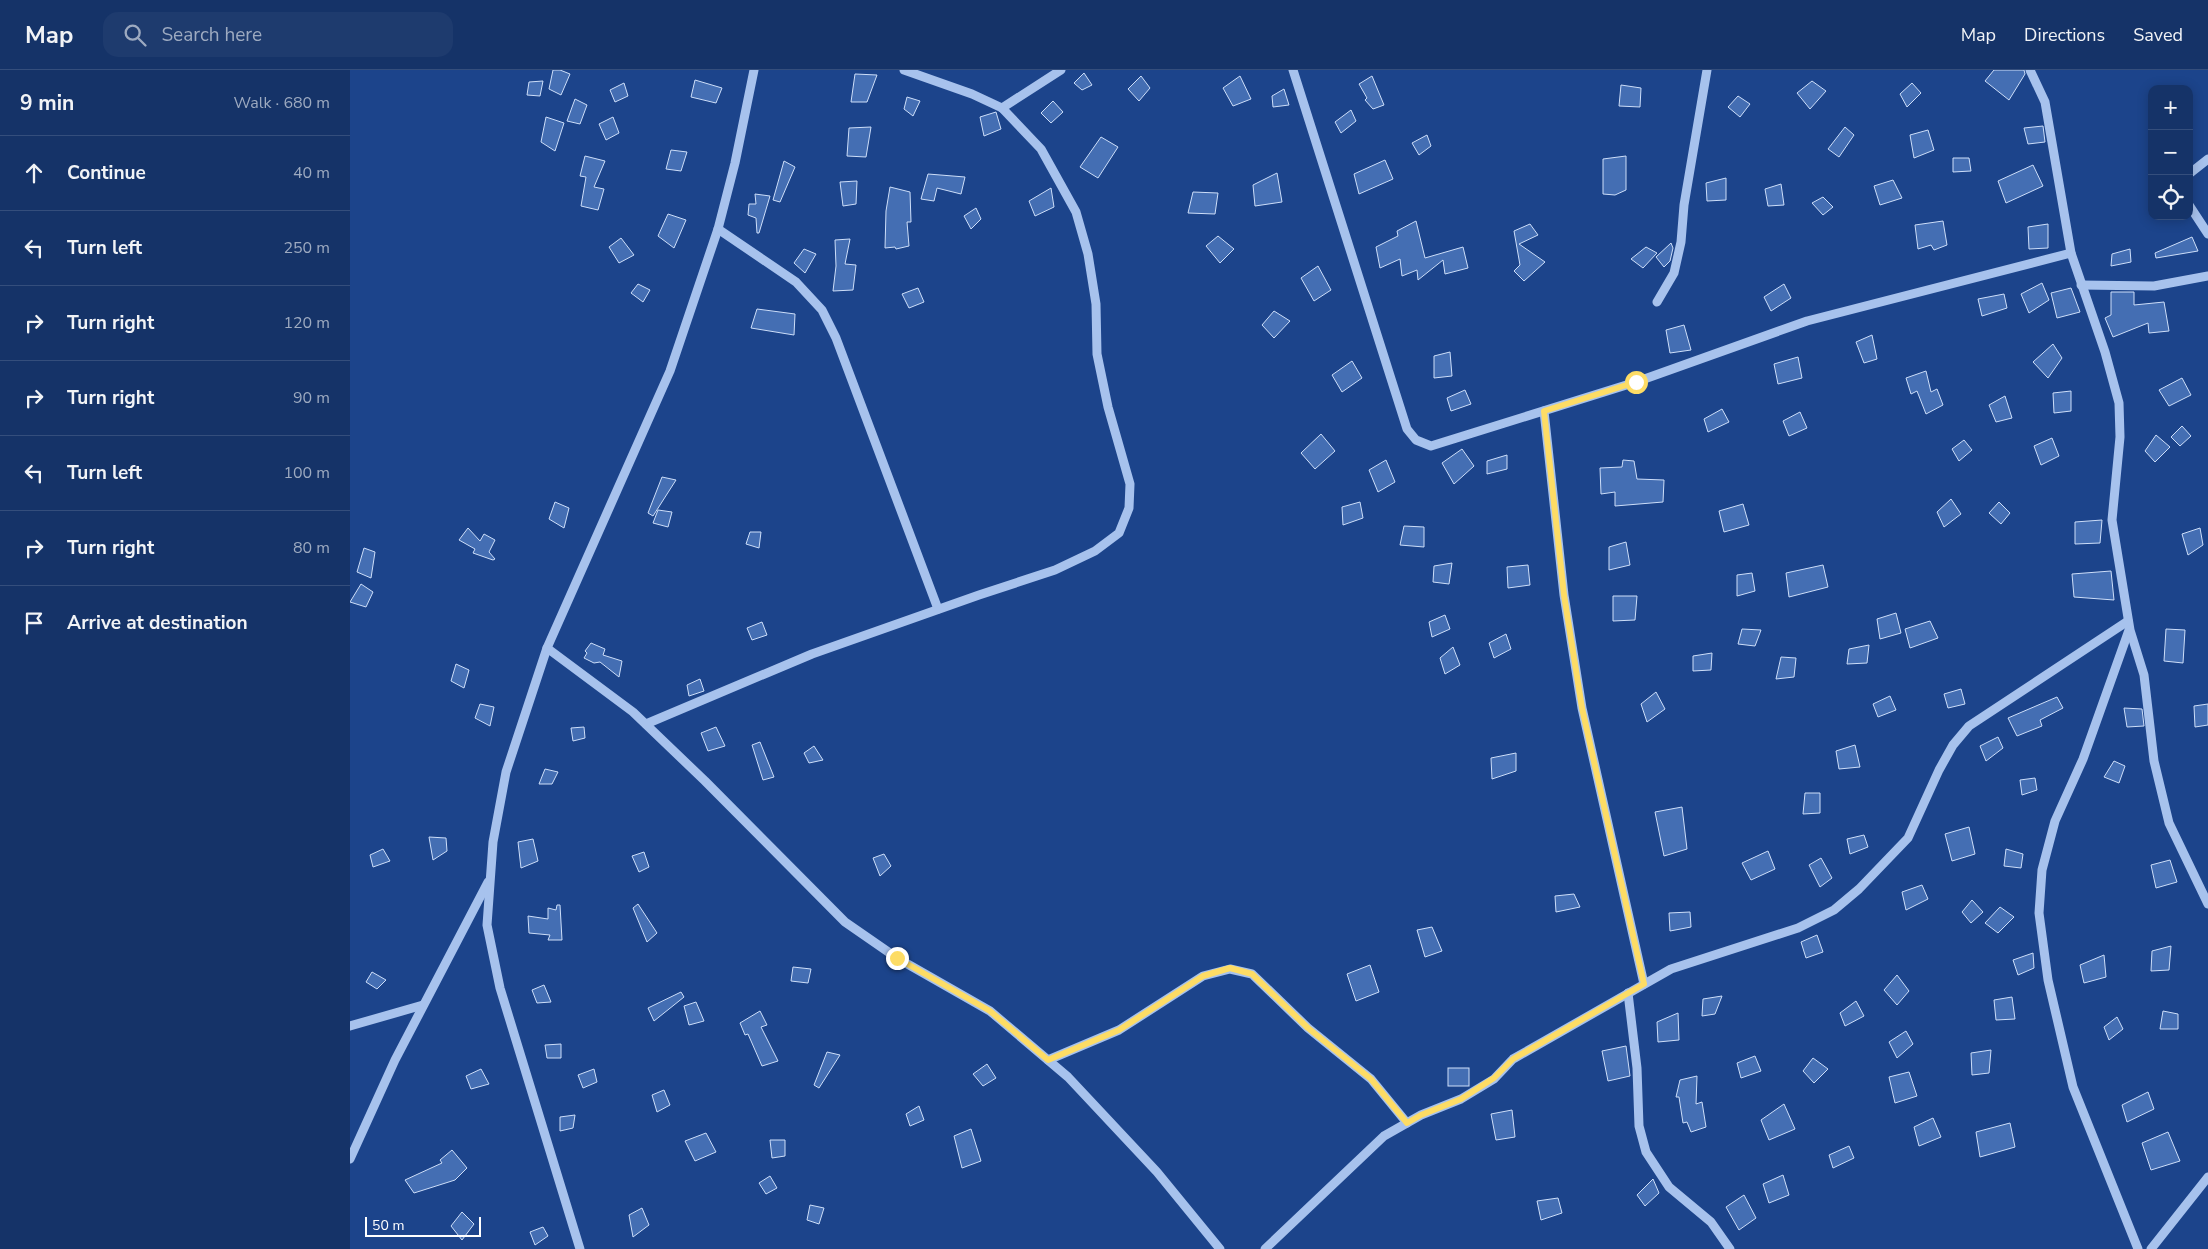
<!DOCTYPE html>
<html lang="en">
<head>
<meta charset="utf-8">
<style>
	body { margin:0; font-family:"Nunito Sans",sans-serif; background:#1e3b6e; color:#f1f3f6 }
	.controls { position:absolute; right:15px; top:15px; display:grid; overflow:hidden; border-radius:10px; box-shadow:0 2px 12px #0003 }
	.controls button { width:45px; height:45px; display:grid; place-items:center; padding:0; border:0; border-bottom:1px solid #344e7c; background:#153368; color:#f1f3f6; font:25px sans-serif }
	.scale { position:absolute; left:15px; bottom:12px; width:116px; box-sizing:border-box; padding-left:5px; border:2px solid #fff; border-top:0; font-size:14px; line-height:18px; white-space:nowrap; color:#fff; -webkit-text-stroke:4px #1c448b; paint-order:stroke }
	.stop { position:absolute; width:15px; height:15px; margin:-11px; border:4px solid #fddc65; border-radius:50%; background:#fff }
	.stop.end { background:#fddc65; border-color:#fff; box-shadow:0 1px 5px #0008 }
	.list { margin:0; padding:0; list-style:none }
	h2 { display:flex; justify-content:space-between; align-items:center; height:65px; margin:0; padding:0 20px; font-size:21px }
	h2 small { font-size:16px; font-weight:400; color:#9daac0 }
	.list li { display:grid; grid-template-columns:32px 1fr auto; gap:15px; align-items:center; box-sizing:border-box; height:75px; padding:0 20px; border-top:1px solid #344e7c }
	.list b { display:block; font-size:19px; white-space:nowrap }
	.list em { font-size:16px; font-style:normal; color:#9daac0 }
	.icon { flex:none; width:28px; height:28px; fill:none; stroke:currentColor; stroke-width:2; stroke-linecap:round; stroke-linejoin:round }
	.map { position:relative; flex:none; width:1858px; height:1179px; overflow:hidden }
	header { display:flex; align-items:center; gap:30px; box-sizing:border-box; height:70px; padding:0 25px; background:#153368; border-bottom:1px solid #344e7c }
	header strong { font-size:24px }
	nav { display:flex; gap:28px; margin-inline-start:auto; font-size:18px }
	.search { width:350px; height:45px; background:#1e3b6e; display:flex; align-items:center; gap:12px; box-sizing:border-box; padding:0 18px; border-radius:15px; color:#9daac0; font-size:19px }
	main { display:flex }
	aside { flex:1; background:#153368 }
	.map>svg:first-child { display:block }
	.building { fill:#446eb3; stroke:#cddef9 }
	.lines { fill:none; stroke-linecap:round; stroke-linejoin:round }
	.minor { stroke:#a7c2ed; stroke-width:9 }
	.route { stroke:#fddc65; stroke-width:6 }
</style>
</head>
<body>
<header>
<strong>Map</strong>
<div class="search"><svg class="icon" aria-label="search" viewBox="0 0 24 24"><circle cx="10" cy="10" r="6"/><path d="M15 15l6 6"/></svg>Search here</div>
<nav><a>Map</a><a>Directions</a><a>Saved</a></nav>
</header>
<main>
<aside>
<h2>9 min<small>Walk · 680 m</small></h2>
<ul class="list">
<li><svg class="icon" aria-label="ahead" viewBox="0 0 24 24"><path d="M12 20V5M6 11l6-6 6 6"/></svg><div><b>Continue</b></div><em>40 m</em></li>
<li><svg class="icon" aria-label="left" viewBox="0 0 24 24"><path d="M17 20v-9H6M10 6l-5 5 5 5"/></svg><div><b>Turn left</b></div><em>250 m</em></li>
<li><svg class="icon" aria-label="right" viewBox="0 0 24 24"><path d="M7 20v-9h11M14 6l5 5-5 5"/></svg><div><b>Turn right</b></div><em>120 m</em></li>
<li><svg class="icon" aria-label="right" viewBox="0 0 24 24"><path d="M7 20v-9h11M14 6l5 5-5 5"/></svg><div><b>Turn right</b></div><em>90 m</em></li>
<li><svg class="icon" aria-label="left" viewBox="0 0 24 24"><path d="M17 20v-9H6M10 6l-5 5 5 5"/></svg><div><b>Turn left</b></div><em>100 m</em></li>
<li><svg class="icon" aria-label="right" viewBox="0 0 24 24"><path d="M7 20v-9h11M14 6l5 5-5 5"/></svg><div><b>Turn right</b></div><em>80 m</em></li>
<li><svg class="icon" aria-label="arrive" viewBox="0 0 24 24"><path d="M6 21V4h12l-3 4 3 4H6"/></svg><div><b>Arrive at destination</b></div></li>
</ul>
</aside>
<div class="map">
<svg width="1858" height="1179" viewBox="0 0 1858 1179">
	<rect width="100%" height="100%" fill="#1c448b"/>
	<g class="building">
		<polygon points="203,0 210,0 220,4 211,25 199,19"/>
		<polygon points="1644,0 1674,0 1675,4 1659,30 1635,11"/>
		<polygon points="734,3 742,15 732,20 724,13"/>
		<polygon points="505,4 527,5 517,32 501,32"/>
		<polygon points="791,6 800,18 789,31 778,19"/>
		<polygon points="890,6 901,29 883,36 873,18"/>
		<polygon points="1022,6 1034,35 1023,39 1015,30 1017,28 1009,14"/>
		<polygon points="345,10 372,18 366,33 341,27"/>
		<polygon points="193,11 190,26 177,25 179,12"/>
		<polygon points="1462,11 1476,21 1460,39 1447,23"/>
		<polygon points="274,13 278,26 265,32 260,20"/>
		<polygon points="1562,13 1571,23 1557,37 1550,24"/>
		<polygon points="1271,15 1291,18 1290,37 1269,36"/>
		<polygon points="934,19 939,35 923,37 922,26"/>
		<polygon points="1388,26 1400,34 1390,47 1378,37"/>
		<polygon points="557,27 570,31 563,46 554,39"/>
		<polygon points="225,29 237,35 230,54 217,51"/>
		<polygon points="703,31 713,42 701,53 691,43"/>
		<polygon points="1001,40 1006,51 991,63 985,52"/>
		<polygon points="646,42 651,59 634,66 630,47"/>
		<polygon points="196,47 214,53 205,81 191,72"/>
		<polygon points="263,47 269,63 256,70 249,54"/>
		<polygon points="1693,56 1695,72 1678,74 1674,58"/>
		<polygon points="521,57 516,87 497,86 499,58"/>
		<polygon points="1495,57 1504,65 1489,87 1478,79"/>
		<polygon points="1578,60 1584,80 1564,88 1560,65"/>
		<polygon points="1077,65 1081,76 1069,85 1062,73"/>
		<polygon points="751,67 768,77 748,108 730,97"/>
		<polygon points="321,80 337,82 331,101 316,99"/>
		<polygon points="235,86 255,91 244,117 254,119 248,140 231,136 236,107 230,106"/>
		<polygon points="1276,86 1276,120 1265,125 1253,124 1253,89"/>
		<polygon points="1603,88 1619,88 1621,101 1603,102"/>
		<polygon points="1035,90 1043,109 1009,124 1004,104"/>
		<polygon points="434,91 445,97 430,132 423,130"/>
		<polygon points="1683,95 1693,116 1656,133 1648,111"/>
		<polygon points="927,103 932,132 905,136 903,115"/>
		<polygon points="578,104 615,107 611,124 587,118 584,131 571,129"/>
		<polygon points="1376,108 1376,130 1357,131 1356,113"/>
		<polygon points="1543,110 1552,128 1530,135 1524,116"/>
		<polygon points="507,111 506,134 493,136 490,112"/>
		<polygon points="1431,114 1434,135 1418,136 1415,119"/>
		<polygon points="540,117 560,122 561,152 557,152 559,176 546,179 545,177 535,178 536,141"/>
		<polygon points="701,118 704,137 685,146 679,131"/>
		<polygon points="843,122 868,123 865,144 838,143"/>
		<polygon points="405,124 420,126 409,163 407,163 406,148 398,145 399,134 406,134"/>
		<polygon points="1473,127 1483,137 1473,145 1462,133"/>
		<polygon points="626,138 631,149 621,159 614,146"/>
		<polygon points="318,144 336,150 324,178 308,166"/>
		<polygon points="1066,151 1075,188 1113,177 1118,198 1095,204 1093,190 1068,210 1067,200 1052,206 1050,189 1030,198 1026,177 1048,166 1047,161"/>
		<polygon points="1593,151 1597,175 1584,180 1581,175 1568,179 1565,155"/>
		<polygon points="1180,154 1188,165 1169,174 1195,192 1174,211 1164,201 1170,195 1164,161"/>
		<polygon points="1698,154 1698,178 1679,179 1678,157"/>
		<polygon points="868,166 884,179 870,193 856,176"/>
		<polygon points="1842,167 1848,181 1806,188 1805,183"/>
		<polygon points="271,168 284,185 269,193 259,177"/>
		<polygon points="500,169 495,194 506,195 503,220 483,221 486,196 485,170"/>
		<polygon points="1321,173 1323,178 1320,191 1314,197 1306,187"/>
		<polygon points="1296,177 1307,183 1293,198 1281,189"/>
		<polygon points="454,179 466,184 455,203 444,193"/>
		<polygon points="1780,179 1781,192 1761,196 1762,184"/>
		<polygon points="968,196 981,220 964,231 951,208"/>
		<polygon points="1692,213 1699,230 1679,243 1671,224"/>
		<polygon points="288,214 300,220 293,232 281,223"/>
		<polygon points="1434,214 1441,228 1421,241 1414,227"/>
		<polygon points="568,218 574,232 559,238 552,224"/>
		<polygon points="1721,218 1730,242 1707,248 1701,223"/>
		<polygon points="1761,222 1784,222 1784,235 1814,232 1819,261 1799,263 1798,253 1763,267 1755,248 1761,245"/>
		<polygon points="1654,224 1657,238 1632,246 1628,229"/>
		<polygon points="407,239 445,244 444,265 401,258"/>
		<polygon points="924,241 940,251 924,268 912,255"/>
		<polygon points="1334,255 1341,280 1320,283 1316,260"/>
		<polygon points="1522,265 1527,289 1514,293 1506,272"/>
		<polygon points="1703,274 1712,288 1698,308 1683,292"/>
		<polygon points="1100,282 1102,306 1084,308 1084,286"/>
		<polygon points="1448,287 1452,308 1428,314 1424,294"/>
		<polygon points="1002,291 1012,308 992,322 982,305"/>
		<polygon points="1576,301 1581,322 1587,319 1593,335 1576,344 1567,321 1561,324 1556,308"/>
		<polygon points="1832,308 1841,325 1819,336 1809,320"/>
		<polygon points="1115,320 1121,334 1101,341 1097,328"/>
		<polygon points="1721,321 1721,341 1704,343 1703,323"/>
		<polygon points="1655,326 1662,348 1646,352 1639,335"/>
		<polygon points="1372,339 1379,352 1358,362 1354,349"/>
		<polygon points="1450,342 1457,358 1439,366 1433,351"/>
		<polygon points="1832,356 1841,366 1830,376 1821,367"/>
		<polygon points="971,364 985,381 965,399 951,383"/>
		<polygon points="1806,365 1820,377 1805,392 1795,381"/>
		<polygon points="1702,368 1709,386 1691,395 1684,376"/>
		<polygon points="1614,370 1622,380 1609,391 1602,379"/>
		<polygon points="1112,379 1124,396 1104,414 1092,393"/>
		<polygon points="1157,385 1157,399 1137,404 1137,391"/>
		<polygon points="1036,390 1045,412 1028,422 1019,400"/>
		<polygon points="1273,390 1284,391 1287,409 1314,410 1313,432 1265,436 1265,422 1251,424 1250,398 1272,397"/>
		<polygon points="312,407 326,410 303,446 298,443"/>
		<polygon points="1601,429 1611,444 1594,457 1587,442"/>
		<polygon points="205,432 219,438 214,458 199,449"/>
		<polygon points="1010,432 1013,448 993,455 992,437"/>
		<polygon points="1649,432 1660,443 1651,454 1639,443"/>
		<polygon points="1393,434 1399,455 1374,462 1369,441"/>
		<polygon points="308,440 322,442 318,457 303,453"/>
		<polygon points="1752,450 1750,473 1725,474 1725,452"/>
		<polygon points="1054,456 1074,457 1074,477 1050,475"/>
		<polygon points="118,458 130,471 134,464 145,470 139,482 145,489 143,490 123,483 125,479 109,470"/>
		<polygon points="1850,458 1853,475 1838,485 1832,464"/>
		<polygon points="400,462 411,462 409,478 396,474"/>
		<polygon points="1276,472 1280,495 1259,500 1259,477"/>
		<polygon points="14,478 25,482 21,508 7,502"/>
		<polygon points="1102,493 1099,514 1083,512 1084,496"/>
		<polygon points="1178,495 1180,515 1158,518 1157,497"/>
		<polygon points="1473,495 1478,517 1439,527 1436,503"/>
		<polygon points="1761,501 1764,530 1724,527 1722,504"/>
		<polygon points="1402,503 1405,521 1387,526 1387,505"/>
		<polygon points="11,514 23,522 16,537 0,532"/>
		<polygon points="1263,526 1287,526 1285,550 1263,551"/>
		<polygon points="1546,543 1551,563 1530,569 1527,549"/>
		<polygon points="1095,545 1100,559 1082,567 1079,552"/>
		<polygon points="1580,551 1588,568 1560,578 1555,559"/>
		<polygon points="412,552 417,565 402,570 397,558"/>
		<polygon points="1392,559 1411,560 1405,576 1388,574"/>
		<polygon points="1816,559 1835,560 1833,593 1814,591"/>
		<polygon points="1156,564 1161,579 1144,588 1139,573"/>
		<polygon points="241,573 255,579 253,585 272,591 269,607 250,592 244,593 234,588 237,583 235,581"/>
		<polygon points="1519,575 1517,593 1497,594 1499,579"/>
		<polygon points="1103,577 1110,595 1095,604 1090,588"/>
		<polygon points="1362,583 1361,600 1343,601 1343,586"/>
		<polygon points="1431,587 1446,588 1444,607 1426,609"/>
		<polygon points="106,594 119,600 114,618 101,611"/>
		<polygon points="350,609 354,621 339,626 337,615"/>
		<polygon points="1611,619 1615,634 1598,638 1594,624"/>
		<polygon points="1306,622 1315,639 1297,652 1291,634"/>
		<polygon points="1540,626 1546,640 1528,647 1523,634"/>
		<polygon points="1707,627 1713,638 1690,650 1692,656 1667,666 1658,648"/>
		<polygon points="130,634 144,637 140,656 125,648"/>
		<polygon points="1858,634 1858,655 1845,657 1844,636"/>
		<polygon points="1774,638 1792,639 1794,656 1777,657"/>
		<polygon points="234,657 235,668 223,671 221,658"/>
		<polygon points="366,657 375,676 358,681 351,663"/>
		<polygon points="1648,667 1653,678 1636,691 1630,676"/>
		<polygon points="410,672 424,707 413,710 402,675"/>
		<polygon points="1505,675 1510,697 1489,699 1486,681"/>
		<polygon points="464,676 473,690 459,693 454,683"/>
		<polygon points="1166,683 1166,701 1142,709 1141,688"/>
		<polygon points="1764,691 1775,696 1769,713 1754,707"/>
		<polygon points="195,699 208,702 202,714 189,714"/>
		<polygon points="1685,708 1687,720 1672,725 1670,710"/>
		<polygon points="1455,723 1470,723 1470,743 1453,744"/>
		<polygon points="1332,737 1337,779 1314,786 1305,742"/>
		<polygon points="1619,757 1625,784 1602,791 1595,764"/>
		<polygon points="1514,765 1518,777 1500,784 1497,769"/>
		<polygon points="79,767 96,768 97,781 83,790"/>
		<polygon points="183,769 188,791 171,798 168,772"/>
		<polygon points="33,779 40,791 23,797 20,785"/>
		<polygon points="1656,779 1673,784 1671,798 1654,796"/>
		<polygon points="1418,781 1425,799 1401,810 1392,793"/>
		<polygon points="294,782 299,797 289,802 282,786"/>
		<polygon points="534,784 541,796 530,806 523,788"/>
		<polygon points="1471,788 1482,808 1470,817 1459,795"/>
		<polygon points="1820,790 1827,812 1806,818 1801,795"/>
		<polygon points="1572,815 1578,829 1556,840 1552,822"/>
		<polygon points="1224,824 1230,837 1206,842 1205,826"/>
		<polygon points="1622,830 1633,842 1621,853 1612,842"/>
		<polygon points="288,834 307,863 297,872 283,838"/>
		<polygon points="207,835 210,835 212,870 198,870 200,865 179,863 178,846 198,849 198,838 206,840"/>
		<polygon points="1650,837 1664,847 1648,863 1635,853"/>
		<polygon points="1340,842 1341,857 1320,861 1319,843"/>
		<polygon points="1082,857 1092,881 1075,887 1067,860"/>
		<polygon points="1467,865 1473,882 1456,888 1451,872"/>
		<polygon points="1821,876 1819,900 1801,901 1802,881"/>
		<polygon points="1683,883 1684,898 1668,905 1663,890"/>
		<polygon points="1754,885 1756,907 1734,913 1730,895"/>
		<polygon points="1020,895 1029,922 1006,931 997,904"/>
		<polygon points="443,897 461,899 458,913 441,911"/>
		<polygon points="22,902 36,910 27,919 16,912"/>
		<polygon points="1547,905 1559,921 1547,935 1534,920"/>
		<polygon points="194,915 201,932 187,933 182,920"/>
		<polygon points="331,922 334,927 304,951 298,938"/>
		<polygon points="1372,926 1365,944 1352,946 1353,929"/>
		<polygon points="1662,927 1665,949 1646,950 1644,930"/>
		<polygon points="1506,931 1514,946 1495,956 1490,943"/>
		<polygon points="346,932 354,951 339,955 334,936"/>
		<polygon points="410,941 417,955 411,957 428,991 412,996 398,964 395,965 390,953"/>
		<polygon points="1813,941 1828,944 1828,959 1810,959"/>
		<polygon points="1328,943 1329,970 1308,972 1307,952"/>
		<polygon points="1767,947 1773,959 1759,970 1754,957"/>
		<polygon points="1556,961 1563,974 1547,988 1539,972"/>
		<polygon points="211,974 211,988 197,988 195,975"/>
		<polygon points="1276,976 1280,1006 1258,1011 1252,981"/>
		<polygon points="1641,980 1639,1003 1622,1005 1621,983"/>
		<polygon points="477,982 490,985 469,1018 464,1015"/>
		<polygon points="1405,986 1411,1001 1391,1008 1387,993"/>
		<polygon points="1463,988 1478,999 1464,1013 1453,1001"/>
		<polygon points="637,994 646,1008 633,1016 623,1004"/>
		<rect x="1098" y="998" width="21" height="18"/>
		<polygon points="131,999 139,1014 121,1019 116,1006"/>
		<polygon points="244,999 247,1012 233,1018 228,1005"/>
		<polygon points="1559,1002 1567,1026 1545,1033 1539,1007"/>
		<polygon points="1347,1006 1346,1034 1352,1032 1356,1057 1341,1062 1337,1052 1333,1053 1329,1027 1326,1027 1330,1010"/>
		<polygon points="314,1020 320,1035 307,1042 302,1025"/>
		<polygon points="1798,1022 1804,1039 1777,1052 1772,1035"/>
		<polygon points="1434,1034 1445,1059 1419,1070 1411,1050"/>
		<polygon points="569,1036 574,1050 560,1056 556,1044"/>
		<polygon points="1162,1040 1165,1067 1146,1070 1141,1044"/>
		<polygon points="225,1045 223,1058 210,1061 210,1047"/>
		<polygon points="1583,1048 1591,1067 1569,1076 1564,1057"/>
		<polygon points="1660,1053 1665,1077 1630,1087 1626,1062"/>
		<polygon points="621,1059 631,1091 612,1098 604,1066"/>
		<polygon points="1818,1062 1830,1091 1801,1100 1792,1073"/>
		<polygon points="356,1063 366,1082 345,1091 335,1071"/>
		<polygon points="420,1070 435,1070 435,1086 422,1088"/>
		<polygon points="1499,1076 1504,1088 1483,1098 1479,1085"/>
		<polygon points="102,1080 117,1098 105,1110 64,1123 55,1110 92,1093 90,1090"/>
		<polygon points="1433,1105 1439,1125 1419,1133 1413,1114"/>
		<polygon points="420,1106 427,1118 416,1124 409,1113"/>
		<polygon points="1303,1109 1309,1123 1295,1136 1287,1125"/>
		<polygon points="1394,1125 1406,1148 1389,1160 1376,1137"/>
		<polygon points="1208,1128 1212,1143 1191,1150 1187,1131"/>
		<polygon points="460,1135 474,1138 469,1154 457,1150"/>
		<polygon points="292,1138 299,1155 283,1167 279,1145"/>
		<polygon points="112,1142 124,1154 112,1170 101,1156"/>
		<polygon points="193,1157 198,1166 185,1175 180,1162"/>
	</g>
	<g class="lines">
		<g class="minor">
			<polyline points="943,0 1057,359 1066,370 1081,376 1286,312 1457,251 1721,183"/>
			<polyline points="1680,0 1695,32 1721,183 1755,282 1769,333 1770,367 1762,450 1780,560 1794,605 1804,691 1819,753 1858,834"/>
			<polyline points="652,38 711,0"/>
			<polyline points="1839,104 1858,89"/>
			<polyline points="1839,135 1858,164"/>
			<polyline points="368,159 446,212 472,240 486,268 588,539"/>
			<polyline points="1731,215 1804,216 1858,206"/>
			<polyline points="1307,232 1324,203 1331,172 1334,135 1357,0"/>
			<polyline points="1194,341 1214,525 1232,638 1294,914"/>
			<polyline points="1779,560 1733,689 1705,751 1692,800 1689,843 1698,910 1723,1017 1788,1179"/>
			<polyline points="197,578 283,642 355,711 495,852 547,888 640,941 718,1007 807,1102 870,1179"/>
			<polyline points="296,654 462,584 629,525 705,500 745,481 769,463 779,438 780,414 758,337 747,284 746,234 738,184 726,142 691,79 652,38 622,24 554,0"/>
			<polyline points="1278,923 1287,998 1289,1056 1296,1082 1319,1117 1361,1152 1380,1179"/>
			<polyline points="0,956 73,935"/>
			<polyline points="698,990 769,960 853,906 880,899 902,904 958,958 1021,1009 1057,1053"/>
			<polyline points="0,1089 45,990 138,812"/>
			<polyline points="230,1179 150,918 137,855 143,772 156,702 197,578 320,301 368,159 385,93 404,0"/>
			<polyline points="915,1179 1034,1066 1071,1045 1111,1029 1144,1009 1163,989 1321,899 1448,858 1484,840 1509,819 1558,768 1589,700 1603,675 1619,656 1778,551"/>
			<polyline points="1801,1179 1858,1107"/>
		</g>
	</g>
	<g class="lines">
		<polyline class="route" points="547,888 640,941 698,990 769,960 853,906 880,898 902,904 958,958 1021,1009 1057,1053 1071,1045 1111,1029 1144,1008 1163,989 1294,914 1232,638 1214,525 1194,341 1286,312"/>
	</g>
</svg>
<div class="controls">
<button>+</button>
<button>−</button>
<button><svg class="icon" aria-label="locate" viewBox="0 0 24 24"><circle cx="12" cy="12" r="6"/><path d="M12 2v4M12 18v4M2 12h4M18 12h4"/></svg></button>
</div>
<div class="scale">50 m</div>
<div class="stop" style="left:1286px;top:312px"></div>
<div class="stop end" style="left:547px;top:888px"></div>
</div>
</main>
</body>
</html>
